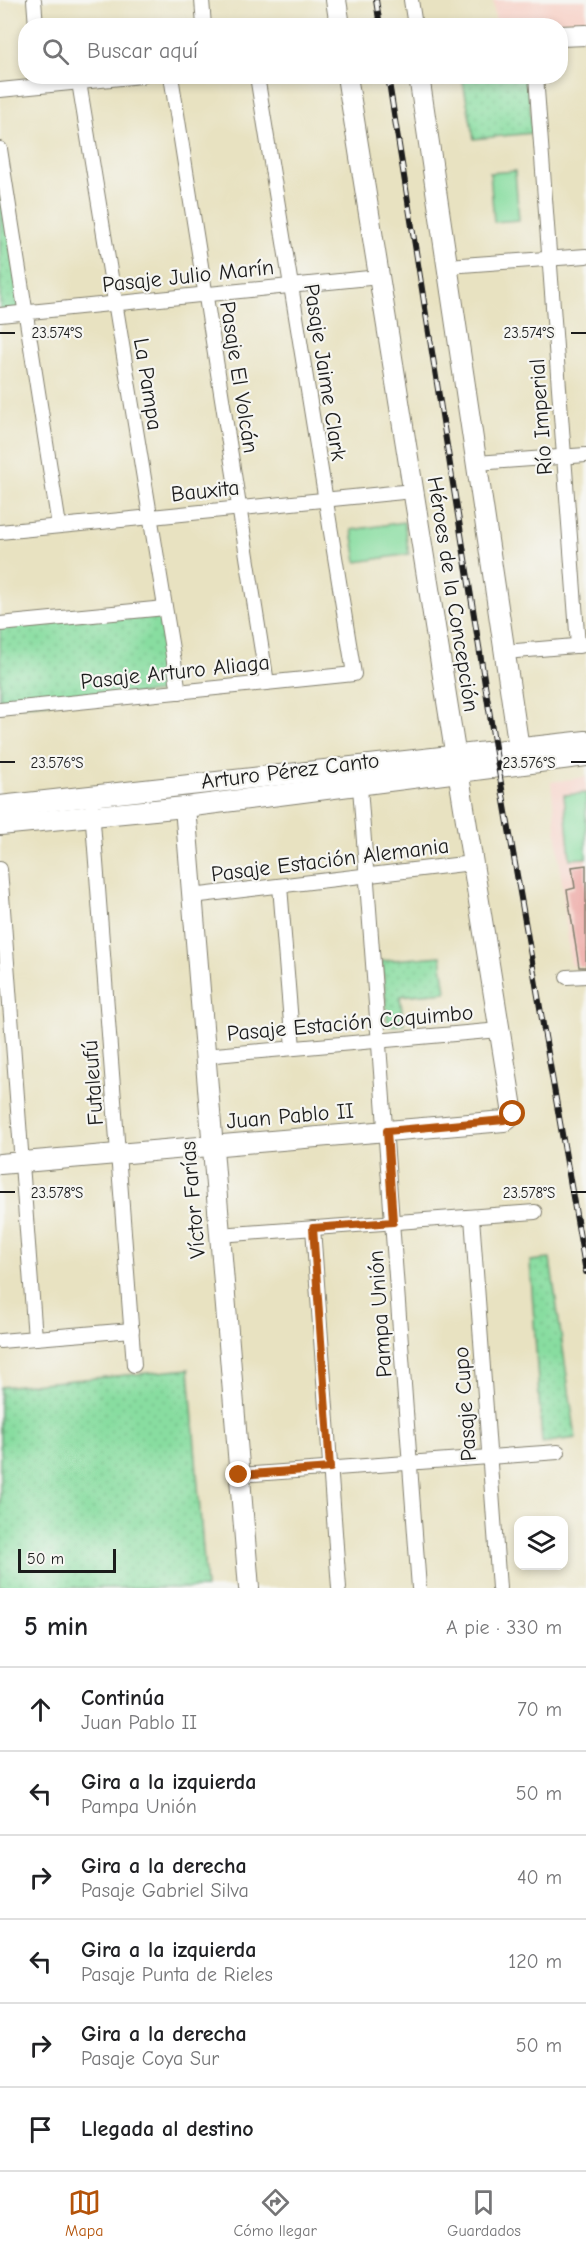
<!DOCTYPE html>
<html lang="es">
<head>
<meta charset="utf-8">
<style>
	body { margin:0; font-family:"Comic Neue",sans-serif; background:#f6f6f6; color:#202124 }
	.controls { position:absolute; right:18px; bottom:18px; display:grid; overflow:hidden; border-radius:12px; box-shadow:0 3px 9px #0003 }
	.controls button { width:54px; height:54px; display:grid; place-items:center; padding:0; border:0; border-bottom:2px solid #e0e0e0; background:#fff; color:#202124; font:30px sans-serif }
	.scale { position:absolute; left:18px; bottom:15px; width:98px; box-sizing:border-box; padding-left:6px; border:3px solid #1c1c1c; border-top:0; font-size:16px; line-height:21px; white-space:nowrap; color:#1c1c1c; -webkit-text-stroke:4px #f6f6f2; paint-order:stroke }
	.stop { position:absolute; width:18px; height:18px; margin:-14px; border:4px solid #b45309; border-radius:50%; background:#fff }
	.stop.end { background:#b45309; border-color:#fff; box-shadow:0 2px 6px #0008 }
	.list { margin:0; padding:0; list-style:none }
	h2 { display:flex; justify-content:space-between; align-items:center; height:78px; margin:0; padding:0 24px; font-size:26px }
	h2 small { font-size:20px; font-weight:400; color:#757577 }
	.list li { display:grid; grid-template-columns:39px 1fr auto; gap:18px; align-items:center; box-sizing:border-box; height:84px; padding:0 24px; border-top:2px solid #e0e0e0 }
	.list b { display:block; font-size:22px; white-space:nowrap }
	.list p { margin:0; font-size:20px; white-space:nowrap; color:#757577 }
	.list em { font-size:20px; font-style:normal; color:#757577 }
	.icon { flex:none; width:33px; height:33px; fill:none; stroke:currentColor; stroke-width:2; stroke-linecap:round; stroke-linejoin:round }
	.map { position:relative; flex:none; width:586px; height:1588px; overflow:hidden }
	.search { position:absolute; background:#fff; box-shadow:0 3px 9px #0003; left:18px; right:18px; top:18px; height:66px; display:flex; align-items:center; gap:15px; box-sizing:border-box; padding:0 21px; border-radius:24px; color:#757577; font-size:22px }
	.sheet { height:582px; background:#fff }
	nav { display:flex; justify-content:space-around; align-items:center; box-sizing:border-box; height:84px; border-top:2px solid #e0e0e0; background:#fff; font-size:16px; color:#757577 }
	nav a { display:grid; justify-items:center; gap:3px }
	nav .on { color:#b45309 }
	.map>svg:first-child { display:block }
	.built { fill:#f7d1c7 }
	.grass { fill:url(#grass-dots); stroke:#527c5e; stroke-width:1.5 }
	.pitch { fill:#88dda0; stroke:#527c5e; stroke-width:1.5 }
	.building { fill:#eda29f }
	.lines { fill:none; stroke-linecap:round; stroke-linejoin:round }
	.street-casing { stroke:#827f6e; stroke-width:16 }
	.secondary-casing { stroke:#827f6e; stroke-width:22 }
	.street { stroke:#fff; stroke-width:14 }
	.secondary { stroke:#fff; stroke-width:20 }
	.rail-casing { stroke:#1c1c1c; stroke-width:6 }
	.rail { stroke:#f6f6f2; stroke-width:4; stroke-dasharray:11; stroke-linecap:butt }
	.route { stroke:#b45309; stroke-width:8 }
	.ticks { fill:none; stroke:#1c1c1c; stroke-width:2 }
	.labels { text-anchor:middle; stroke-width:4.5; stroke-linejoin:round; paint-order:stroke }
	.street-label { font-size:22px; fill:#1c1c1c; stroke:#f6f6f2 }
	.ticks-label { font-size:15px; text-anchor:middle; fill:#1c1c1c; stroke:#f6f6f2; stroke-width:4.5; stroke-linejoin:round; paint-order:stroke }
</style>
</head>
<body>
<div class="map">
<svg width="586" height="1588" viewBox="0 0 586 1588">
	<defs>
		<pattern id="grass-dots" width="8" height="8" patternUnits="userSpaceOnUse" patternTransform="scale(1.5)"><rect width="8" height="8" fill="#88dda0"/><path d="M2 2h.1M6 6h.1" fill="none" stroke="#75bd89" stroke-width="1.8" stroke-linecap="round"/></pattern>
	</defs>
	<rect width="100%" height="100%" fill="#f6f6f2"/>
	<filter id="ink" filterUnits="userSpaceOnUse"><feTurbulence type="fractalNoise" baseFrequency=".0167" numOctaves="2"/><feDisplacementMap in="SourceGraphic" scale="12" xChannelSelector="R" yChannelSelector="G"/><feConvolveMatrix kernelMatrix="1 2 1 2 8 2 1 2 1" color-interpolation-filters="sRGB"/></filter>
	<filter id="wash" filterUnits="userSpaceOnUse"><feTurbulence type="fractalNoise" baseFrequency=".008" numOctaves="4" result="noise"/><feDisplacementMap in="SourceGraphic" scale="24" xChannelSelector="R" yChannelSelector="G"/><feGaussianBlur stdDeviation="1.35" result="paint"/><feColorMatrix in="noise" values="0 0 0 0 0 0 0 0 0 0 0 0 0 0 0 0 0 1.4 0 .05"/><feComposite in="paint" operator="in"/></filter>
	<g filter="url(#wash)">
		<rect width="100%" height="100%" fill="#e8e2c1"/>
		<g class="built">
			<polygon points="493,0 586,0 586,20 496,25"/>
			<polygon points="586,777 586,965 571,966 551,782"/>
		</g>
		<g class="grass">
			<polygon points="462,77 528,77 532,133 474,139"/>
			<polygon points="0,174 21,309 0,311"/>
			<polygon points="159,610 171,691 0,707 0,626"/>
			<polygon points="441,956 446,992 400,996 404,1025 388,1026 382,961"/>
			<polygon points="550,1259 576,1438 542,1443 530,1261"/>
			<polygon points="189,1369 206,1588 0,1588 0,1387"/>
		</g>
		<g class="pitch">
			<polygon points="515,171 519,220 494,222 490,173"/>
			<polygon points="404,522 409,554 357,562 352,530"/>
			<polygon points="586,793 586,858 570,859 564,795"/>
		</g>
		<g id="blocks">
			<polygon class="building" points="586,865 586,967 579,967 567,890 575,888 572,867"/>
		</g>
	</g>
	<g filter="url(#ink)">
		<use href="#blocks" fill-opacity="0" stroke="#827f6e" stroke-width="1.5"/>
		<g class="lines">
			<g class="street-casing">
				<g id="street">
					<polyline points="34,0 36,26"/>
					<polyline points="202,0 204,26"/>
					<polyline points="411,0 415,26"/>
					<polyline points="171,76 267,683"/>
					<polyline points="536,76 578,646"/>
					<polyline points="79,82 179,692"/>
					<polyline points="0,90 141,76"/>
					<polyline points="0,149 59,526"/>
					<polyline points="448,266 586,256"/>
					<polyline points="0,315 379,277"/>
					<polyline points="477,463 586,455"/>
					<polyline points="0,532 413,491"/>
					<polyline points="0,624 165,608"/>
					<polyline points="505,652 586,645"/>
					<polyline points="0,710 354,674 257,76"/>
					<polyline points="360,787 419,1588"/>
					<polyline points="92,809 134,1365"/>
					<polyline points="0,869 35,1338"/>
					<polyline points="280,886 293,1048"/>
					<polyline points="192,896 472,863"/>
					<polyline points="567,977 586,976"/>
					<polyline points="204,1056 500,1030"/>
					<polyline points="472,1217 499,1588"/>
					<polyline points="313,1228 339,1588"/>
					<polyline points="219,1235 535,1212"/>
					<polyline points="0,1341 132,1330"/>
					<polyline points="239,1475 558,1452"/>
				</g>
			</g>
			<g class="secondary-casing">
				<g id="secondary">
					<polyline points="336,0 340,26"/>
					<polyline points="560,36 586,35"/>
					<polyline points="419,76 521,762"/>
					<polyline points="0,806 586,741"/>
					<polyline points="185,807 249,1588"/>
					<polyline points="0,825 185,807 586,756"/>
					<polyline points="0,1164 504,1121 513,1114 347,76"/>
				</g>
			</g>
			<use href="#street" class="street"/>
			<use href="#secondary" class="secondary"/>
			<g class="rail-casing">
				<g id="rail">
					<polyline points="376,0 380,26"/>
					<polyline points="388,76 498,766 586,1272"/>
				</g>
			</g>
			<use href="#rail" class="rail"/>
		</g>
	</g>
	<g class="lines" filter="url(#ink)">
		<polyline class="route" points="239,1475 330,1468 313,1228 393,1222 387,1131 504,1120 513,1114"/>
	</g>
	<path class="ticks" d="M0 333H15M571 333H586M0 762H15M571 762H586M0 1192H15M571 1192H586"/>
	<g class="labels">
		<g class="street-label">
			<text transform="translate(188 275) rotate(-6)" y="8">Pasaje Julio Marín</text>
			<text transform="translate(326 372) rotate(81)" y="8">Pasaje Jaime Clark</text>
			<text transform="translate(240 377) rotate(81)" y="8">Pasaje El Volcán</text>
			<text transform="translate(149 384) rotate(81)" y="8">La Pampa</text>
			<text transform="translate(540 417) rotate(-94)" y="8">Río Imperial</text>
			<text transform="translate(205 490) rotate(-6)" y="8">Bauxita</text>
			<text transform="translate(454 594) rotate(81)" y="8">Héroes de la Concepción</text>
			<text transform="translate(175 671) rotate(-6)" y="8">Pasaje Arturo Aliaga</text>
			<text transform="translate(290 770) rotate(-7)" y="8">Arturo Pérez Canto</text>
			<text transform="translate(330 859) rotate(-7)" y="8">Pasaje Estación Alemania</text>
			<text transform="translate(350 1022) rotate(-5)" y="8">Pasaje Estación Coquimbo</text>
			<text transform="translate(92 1083) rotate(-94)" y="8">Futaleufú</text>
			<text transform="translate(290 1115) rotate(-5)" y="8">Juan Pablo II</text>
			<text transform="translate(192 1200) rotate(-95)" y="8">Víctor Farías</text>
			<text transform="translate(379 1314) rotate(-94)" y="8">Pampa Unión</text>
			<text transform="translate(464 1404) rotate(-94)" y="8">Pasaje Cupo</text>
		</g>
	</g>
	<g class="ticks-label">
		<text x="57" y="338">23.574°S</text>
		<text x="529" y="338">23.574°S</text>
		<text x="57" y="768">23.576°S</text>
		<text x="529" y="768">23.576°S</text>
		<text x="57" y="1198">23.578°S</text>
		<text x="529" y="1198">23.578°S</text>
	</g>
</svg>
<div class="controls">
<button><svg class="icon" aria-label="layers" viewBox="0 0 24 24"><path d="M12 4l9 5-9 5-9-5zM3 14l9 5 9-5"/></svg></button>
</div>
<div class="scale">50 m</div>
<div class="stop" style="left:513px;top:1114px"></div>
<div class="stop end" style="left:239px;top:1475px"></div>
<div class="search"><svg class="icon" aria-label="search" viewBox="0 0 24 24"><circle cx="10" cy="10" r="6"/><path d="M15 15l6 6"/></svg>Buscar aquí</div>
</div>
<section class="sheet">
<h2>5 min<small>A pie · 330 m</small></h2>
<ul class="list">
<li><svg class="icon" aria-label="ahead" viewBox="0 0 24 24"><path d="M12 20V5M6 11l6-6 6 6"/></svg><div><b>Continúa</b><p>Juan Pablo II</p></div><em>70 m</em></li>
<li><svg class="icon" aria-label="left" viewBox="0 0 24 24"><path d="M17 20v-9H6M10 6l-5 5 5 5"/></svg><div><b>Gira a la izquierda</b><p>Pampa Unión</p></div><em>50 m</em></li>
<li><svg class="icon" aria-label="right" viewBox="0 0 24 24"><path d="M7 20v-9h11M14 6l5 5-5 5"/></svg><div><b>Gira a la derecha</b><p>Pasaje Gabriel Silva</p></div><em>40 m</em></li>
<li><svg class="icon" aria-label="left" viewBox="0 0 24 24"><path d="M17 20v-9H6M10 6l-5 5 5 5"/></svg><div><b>Gira a la izquierda</b><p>Pasaje Punta de Rieles</p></div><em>120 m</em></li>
<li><svg class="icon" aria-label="right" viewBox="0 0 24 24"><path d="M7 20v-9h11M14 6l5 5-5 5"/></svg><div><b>Gira a la derecha</b><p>Pasaje Coya Sur</p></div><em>50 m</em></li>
<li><svg class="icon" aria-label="arrive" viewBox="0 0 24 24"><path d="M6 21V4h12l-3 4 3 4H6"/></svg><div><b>Llegada al destino</b></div></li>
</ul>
</section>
<nav>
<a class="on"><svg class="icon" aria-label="map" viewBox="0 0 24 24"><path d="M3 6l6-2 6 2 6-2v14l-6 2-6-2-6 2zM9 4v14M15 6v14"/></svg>Mapa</a>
<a><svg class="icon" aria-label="directions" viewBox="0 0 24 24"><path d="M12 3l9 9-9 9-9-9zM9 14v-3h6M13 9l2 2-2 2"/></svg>Cómo llegar</a>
<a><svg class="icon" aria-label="saved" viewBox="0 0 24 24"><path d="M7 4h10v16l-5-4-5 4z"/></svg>Guardados</a>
</nav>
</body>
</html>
